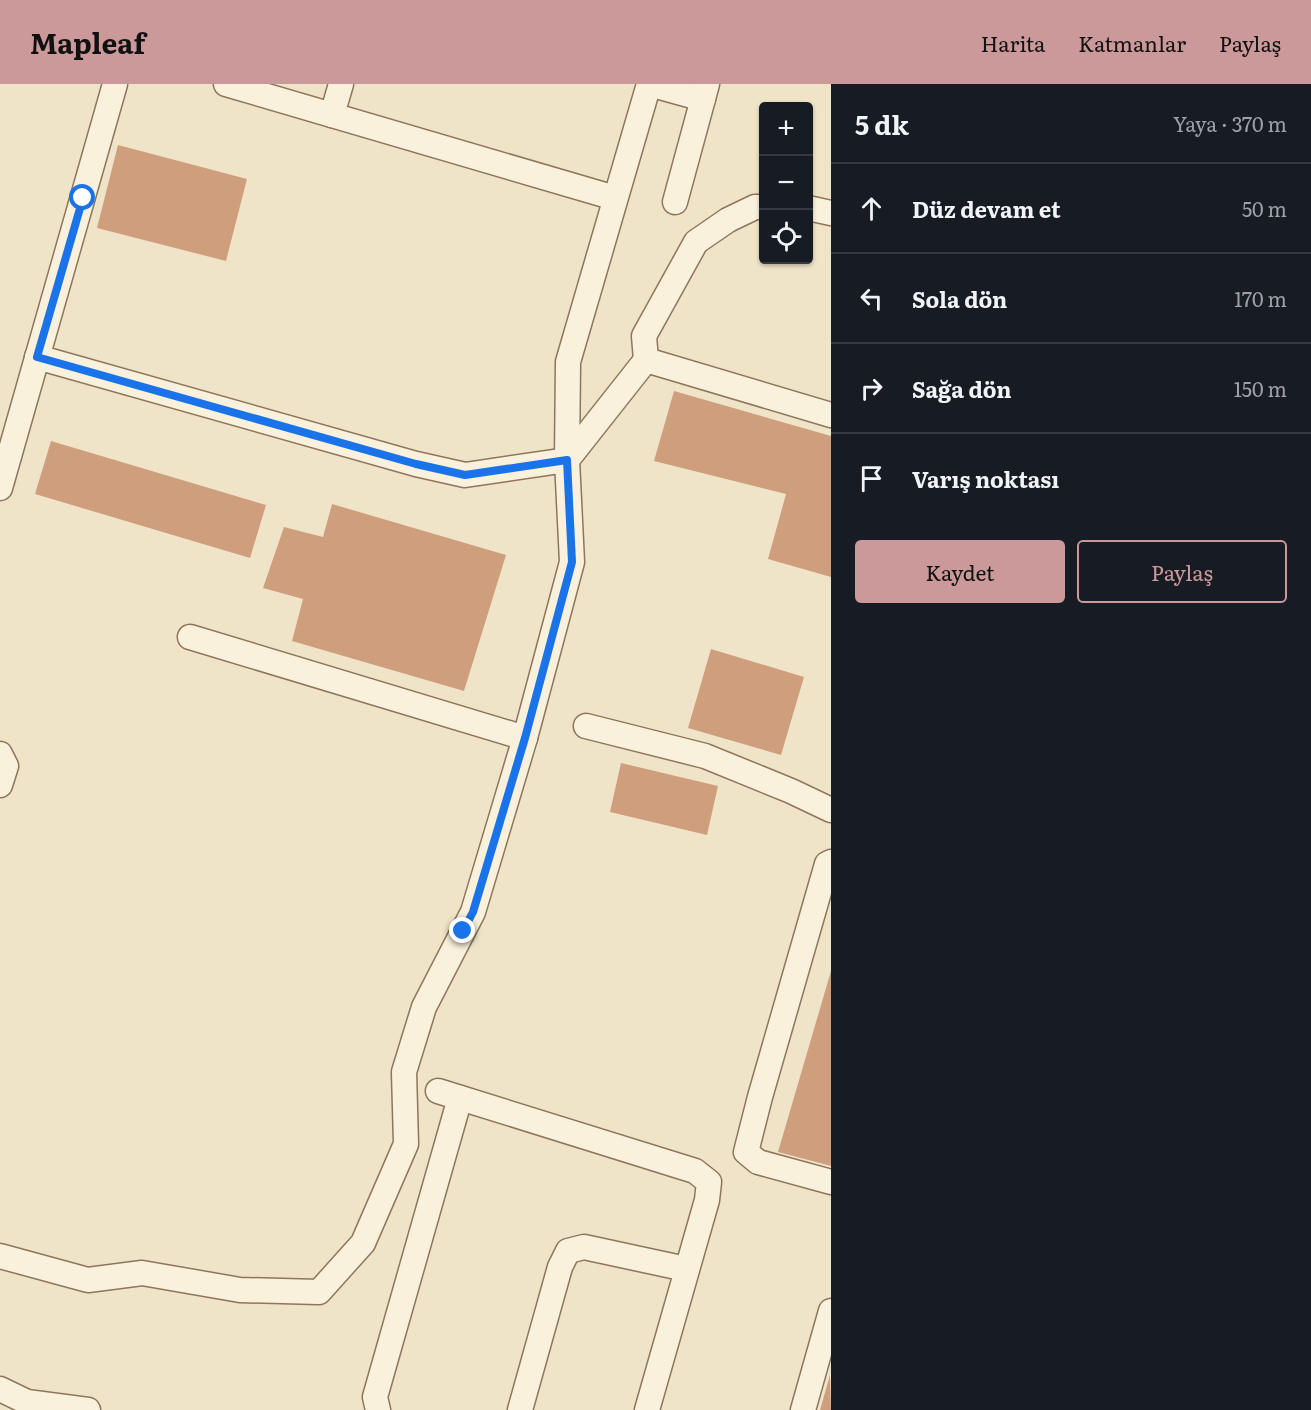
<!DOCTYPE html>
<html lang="tr">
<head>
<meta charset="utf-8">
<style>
	body { margin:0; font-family:Literata,serif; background:#242831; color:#f1f3f6 }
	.controls { position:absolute; right:18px; top:18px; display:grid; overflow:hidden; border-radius:6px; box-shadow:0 2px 4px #0004 }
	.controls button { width:54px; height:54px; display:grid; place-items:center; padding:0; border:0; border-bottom:2px solid #363941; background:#171b24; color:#f1f3f6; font:30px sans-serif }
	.stop { position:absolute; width:18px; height:18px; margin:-14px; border:4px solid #1a73e8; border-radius:50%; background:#fff }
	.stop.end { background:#1a73e8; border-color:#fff; box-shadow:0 2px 6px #0008 }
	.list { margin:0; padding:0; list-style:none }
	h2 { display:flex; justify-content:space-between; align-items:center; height:78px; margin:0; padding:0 24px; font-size:26px }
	h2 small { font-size:20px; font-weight:400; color:#9ea1a6 }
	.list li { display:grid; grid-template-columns:39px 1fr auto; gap:18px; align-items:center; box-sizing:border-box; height:90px; padding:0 24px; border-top:2px solid #363941 }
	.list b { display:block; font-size:22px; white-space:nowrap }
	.list em { font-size:20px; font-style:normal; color:#9ea1a6 }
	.actions { display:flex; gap:12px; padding:18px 24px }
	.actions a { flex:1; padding:14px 0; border:2px solid #cc999b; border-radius:6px; text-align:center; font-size:21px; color:#cc999b }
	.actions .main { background:#cc999b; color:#111 }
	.icon { flex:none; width:33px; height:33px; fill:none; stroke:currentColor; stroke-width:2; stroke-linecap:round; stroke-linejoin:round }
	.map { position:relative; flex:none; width:831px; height:1326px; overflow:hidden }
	header { display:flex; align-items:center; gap:36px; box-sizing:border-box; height:84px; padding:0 30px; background:#cc999b; color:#111 }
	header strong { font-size:28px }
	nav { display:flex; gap:33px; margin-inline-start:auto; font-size:21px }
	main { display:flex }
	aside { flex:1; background:#171b24 }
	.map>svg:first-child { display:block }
	.building { fill:#cf9f7d }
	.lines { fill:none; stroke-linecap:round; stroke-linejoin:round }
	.minor-casing { stroke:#8d765c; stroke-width:27 }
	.minor { stroke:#faf1dc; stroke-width:24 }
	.route { stroke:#1a73e8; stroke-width:8 }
</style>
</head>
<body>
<header>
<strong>Mapleaf</strong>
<nav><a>Harita</a><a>Katmanlar</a><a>Paylaş</a></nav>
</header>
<main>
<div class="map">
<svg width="831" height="1326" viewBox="0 0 831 1326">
	<rect width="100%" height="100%" fill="#f0e4c8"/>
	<g class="building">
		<polygon points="118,61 247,95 226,177 97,144"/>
		<polygon points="674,307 831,352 831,493 768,475 786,410 654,377"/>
		<polygon points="51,357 266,421 250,474 35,410"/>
		<polygon points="332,420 506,471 464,607 292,557 303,515 263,504 284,443 323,453"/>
		<polygon points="711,565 804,593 781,671 688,644"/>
		<polygon points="621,679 718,702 707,751 610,728"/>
		<polygon points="831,887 831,1082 778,1068"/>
		<polygon points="830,1291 831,1326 820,1326"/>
	</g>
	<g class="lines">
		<g class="minor-casing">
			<g id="minor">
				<polyline points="226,0 615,114"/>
				<polyline points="649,0 703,15"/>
				<polyline points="332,31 341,0"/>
				<polyline points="675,118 707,0"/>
				<polyline points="808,124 831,129"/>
				<polyline points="37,273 416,380 465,391 567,376 646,276 831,331"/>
				<polyline points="646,276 644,252 696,158 728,136 755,123 764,123"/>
				<polyline points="0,404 115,0"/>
				<polyline points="190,553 525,654"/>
				<polyline points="586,642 705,672 791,707 831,726"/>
				<polyline points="0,670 6,682 0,701"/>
				<polyline points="831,778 827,780 760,1013 746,1068 758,1078 831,1098"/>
				<polyline points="438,1007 695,1087 709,1098 707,1116 647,1326"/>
				<polyline points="0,1172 88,1196 142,1189 240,1206 319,1208 363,1159 406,1060 404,988 424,923 473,828 525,654 572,478 567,376 568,278 649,0"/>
				<polyline points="0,1305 27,1318 88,1326"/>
				<polyline points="378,1326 375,1313 460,1014"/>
				<polyline points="520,1326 560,1183 568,1167 584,1163 686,1185"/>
				<polyline points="803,1326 831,1227"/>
			</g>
		</g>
		<use href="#minor" class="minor"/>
	</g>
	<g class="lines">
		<polyline class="route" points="83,114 37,273 416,380 465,391 567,376 572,478 525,654 473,828 463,847"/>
	</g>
</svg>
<div class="controls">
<button>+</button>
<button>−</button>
<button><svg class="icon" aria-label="locate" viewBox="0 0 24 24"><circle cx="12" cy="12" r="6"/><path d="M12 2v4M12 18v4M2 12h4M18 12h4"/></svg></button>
</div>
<div class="stop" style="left:83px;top:114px"></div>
<div class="stop end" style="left:463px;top:847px"></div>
</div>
<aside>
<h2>5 dk<small>Yaya · 370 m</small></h2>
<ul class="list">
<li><svg class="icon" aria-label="ahead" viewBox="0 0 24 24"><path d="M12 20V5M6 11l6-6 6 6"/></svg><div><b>Düz devam et</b></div><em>50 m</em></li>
<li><svg class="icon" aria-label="left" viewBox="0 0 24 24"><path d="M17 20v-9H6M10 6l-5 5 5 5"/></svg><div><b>Sola dön</b></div><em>170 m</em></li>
<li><svg class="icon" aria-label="right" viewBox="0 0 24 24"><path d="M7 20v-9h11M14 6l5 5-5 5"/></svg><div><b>Sağa dön</b></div><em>150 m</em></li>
<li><svg class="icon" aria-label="arrive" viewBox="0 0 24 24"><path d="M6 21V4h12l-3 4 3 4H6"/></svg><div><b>Varış noktası</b></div></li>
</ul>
<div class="actions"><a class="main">Kaydet</a><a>Paylaş</a></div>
</aside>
</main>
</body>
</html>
